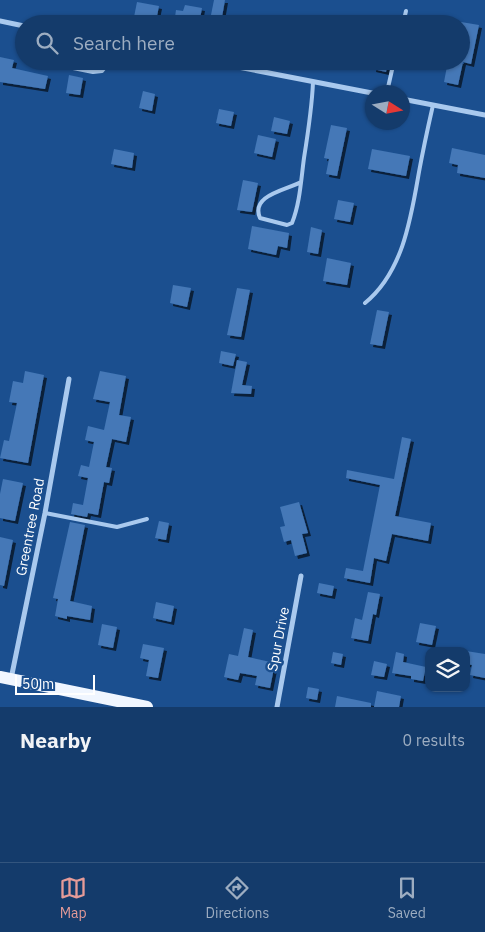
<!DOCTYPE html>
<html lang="en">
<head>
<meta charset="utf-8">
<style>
	body { margin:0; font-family:"IBM Plex Sans",sans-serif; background:#1d4271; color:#f1f3f6 }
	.controls { position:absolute; right:15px; bottom:15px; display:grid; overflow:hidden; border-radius:10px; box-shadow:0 1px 4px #0004 }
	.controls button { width:45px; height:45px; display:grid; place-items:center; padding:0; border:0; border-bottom:1px solid #33557e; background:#143b6b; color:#f1f3f6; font:25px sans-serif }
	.compass { position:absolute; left:365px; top:85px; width:45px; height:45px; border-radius:50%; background:#143b6b; box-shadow:0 1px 4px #0004; rotate:101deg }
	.scale { position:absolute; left:15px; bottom:12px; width:80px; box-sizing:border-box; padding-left:5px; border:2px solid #fff; border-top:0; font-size:14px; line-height:18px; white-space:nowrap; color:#fff; -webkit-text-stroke:4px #1b4f8f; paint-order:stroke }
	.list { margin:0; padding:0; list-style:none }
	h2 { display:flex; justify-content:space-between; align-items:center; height:65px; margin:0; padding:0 20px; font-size:21px }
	h2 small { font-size:16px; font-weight:400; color:#9dadc1 }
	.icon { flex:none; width:28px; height:28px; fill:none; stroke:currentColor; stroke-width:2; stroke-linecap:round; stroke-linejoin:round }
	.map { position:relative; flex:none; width:485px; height:707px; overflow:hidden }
	.search { position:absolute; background:#143b6b; box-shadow:0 1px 4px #0004; left:15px; right:15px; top:15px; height:55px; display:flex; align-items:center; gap:12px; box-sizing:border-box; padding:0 18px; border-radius:28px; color:#9dadc1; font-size:19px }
	.sheet { height:155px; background:#143b6b }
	nav { display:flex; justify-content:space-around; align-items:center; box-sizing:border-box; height:70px; border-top:1px solid #33557e; background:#143b6b; font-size:14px; color:#9dadc1 }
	nav a { display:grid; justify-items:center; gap:2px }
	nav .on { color:#e69b98 }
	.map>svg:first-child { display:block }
	.building { fill:#4478b7; filter:url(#shadow) }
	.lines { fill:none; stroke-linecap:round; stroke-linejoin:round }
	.service { stroke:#a9c9ee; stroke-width:4 }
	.minor { stroke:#a9c9ee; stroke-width:5 }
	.primary { stroke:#f0f6ff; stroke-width:12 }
	.labels { text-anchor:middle; stroke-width:5; stroke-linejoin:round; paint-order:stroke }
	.street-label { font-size:14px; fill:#fff; stroke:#1b4f8f }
</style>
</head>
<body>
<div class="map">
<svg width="485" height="707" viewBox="0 0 485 707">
	<defs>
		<filter id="shadow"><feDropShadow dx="3" dy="3" stdDeviation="0" flood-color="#0009"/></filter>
	</defs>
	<rect width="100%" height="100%" fill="#1b4f8f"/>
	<g class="building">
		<polygon points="214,0 225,0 222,17 211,15"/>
		<polygon points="137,2 159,6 156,21 134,17"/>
		<polygon points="185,5 202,8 199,24 174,24 176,10 183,11"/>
		<polygon points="461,22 479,25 471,64 463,62 458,85 444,82 448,61 461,61"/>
		<polygon points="0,57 14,60 12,68 48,76 45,89 0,82"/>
		<polygon points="375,61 388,61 386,72 373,69"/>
		<polygon points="69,75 83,78 80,95 66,93"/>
		<polygon points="143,91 155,94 152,111 139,108"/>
		<polygon points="219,109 234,112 231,126 216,123"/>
		<polygon points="274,117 290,121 287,134 271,131"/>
		<polygon points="331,125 347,128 337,176 326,174 329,159 324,158"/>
		<polygon points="258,135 276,139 272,157 254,153"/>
		<polygon points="452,148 485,155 485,178 457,173 458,165 449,163"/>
		<polygon points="114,149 134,153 132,168 111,164"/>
		<polygon points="372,149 410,156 406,176 368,169"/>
		<polygon points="243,180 258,183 252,212 237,210"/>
		<polygon points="338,200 354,203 350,222 334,219"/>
		<polygon points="252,226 289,233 287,248 278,246 276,255 248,249"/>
		<polygon points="311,227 322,230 318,254 307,252"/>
		<polygon points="327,258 351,263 347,285 323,281"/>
		<polygon points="173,285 191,288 187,307 170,303"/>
		<polygon points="237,288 250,290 241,337 227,335"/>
		<polygon points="377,310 389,312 382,346 370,344"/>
		<polygon points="221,351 236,354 233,366 219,363"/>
		<polygon points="237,360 247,362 242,385 252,386 251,394 231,393"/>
		<polygon points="25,371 44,375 28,463 0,458 4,440 9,441 17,403 9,402 13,381 23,383"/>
		<polygon points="100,371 126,376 119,415 131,417 126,442 112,439 106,467 112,468 109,483 104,482 98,515 88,513 87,517 71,514 73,503 83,505 88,478 78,476 81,465 89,467 94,442 85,440 88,426 104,430 110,402 93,399"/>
		<polygon points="402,437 411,439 395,516 431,523 428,541 392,534 386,561 374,558 370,583 344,578 346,568 363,571 380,485 346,478 347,470 394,479"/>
		<polygon points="3,479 23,483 15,521 0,518 0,494"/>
		<polygon points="299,502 308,533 302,534 307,553 295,556 291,540 284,542 280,527 285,526 280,507"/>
		<polygon points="159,521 169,523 166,540 155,538"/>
		<polygon points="70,522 85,525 70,601 92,606 90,620 67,616 67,619 55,616 58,599 53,598"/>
		<polygon points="0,537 13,540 4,586 0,585"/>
		<polygon points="319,583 334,586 332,596 317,593"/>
		<polygon points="368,592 380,594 376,615 373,614 368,641 351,638 355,618 362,620"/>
		<polygon points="156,602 174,606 171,622 153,618"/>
		<polygon points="420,623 436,626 432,645 416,642"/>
		<polygon points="102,624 117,627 113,648 98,645"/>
		<polygon points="244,628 253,630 248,657 275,663 270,688 255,685 257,676 240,673 238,680 224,677 229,654 238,656"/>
		<polygon points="143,644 164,648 158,678 146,676 149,660 140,658"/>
		<polygon points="466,651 485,654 485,678 470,675 472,665 466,664"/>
		<polygon points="333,652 343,654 341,665 331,663"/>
		<polygon points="396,652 404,654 403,662 426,667 423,681 411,679 411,676 392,673"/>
		<polygon points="374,661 387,664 384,677 371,675"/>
		<polygon points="308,687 319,689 317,700 306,698"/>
		<polygon points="377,691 401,696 399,707 374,707"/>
		<polygon points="337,696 371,703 371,707 335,707"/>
	</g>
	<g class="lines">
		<g class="service">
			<polyline points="403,24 406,11"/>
			<polyline points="61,61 63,66 93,72 102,71 110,61"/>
			<polyline points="387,92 394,61"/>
			<path d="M301 182C287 190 250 195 260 218L287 225 292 223C300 203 301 180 304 158 308 133 312 107 313 82"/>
			<path d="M365 303C403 272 411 218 419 172 423 150 428 127 433 105"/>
			<polyline points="45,513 117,527 147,519"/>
		</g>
		<g class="minor">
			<polyline points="0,21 24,26"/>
			<polyline points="207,61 372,93"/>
			<polyline points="402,99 485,115"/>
			<polyline points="11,679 45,513 69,379"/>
			<polyline points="277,707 301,576"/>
		</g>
		<polyline class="primary" points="0,677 147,707"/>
	</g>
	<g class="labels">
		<g class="street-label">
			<text transform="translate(30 527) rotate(-79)" y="5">Greentree Road</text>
			<text transform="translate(278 639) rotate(-79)" y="5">Spur Drive</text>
		</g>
	</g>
</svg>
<div class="controls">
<button><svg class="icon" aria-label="layers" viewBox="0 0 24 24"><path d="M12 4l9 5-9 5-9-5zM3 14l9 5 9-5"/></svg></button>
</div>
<svg class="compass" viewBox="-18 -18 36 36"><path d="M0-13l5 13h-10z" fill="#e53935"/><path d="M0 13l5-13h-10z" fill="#9dadc1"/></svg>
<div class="scale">50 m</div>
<div class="search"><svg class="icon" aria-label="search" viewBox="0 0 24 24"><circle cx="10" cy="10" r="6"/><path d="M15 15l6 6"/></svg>Search here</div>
</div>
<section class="sheet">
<h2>Nearby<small>0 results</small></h2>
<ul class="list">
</ul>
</section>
<nav>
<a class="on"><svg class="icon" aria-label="map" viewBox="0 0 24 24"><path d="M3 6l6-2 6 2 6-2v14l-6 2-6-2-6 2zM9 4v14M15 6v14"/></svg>Map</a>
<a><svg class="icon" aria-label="directions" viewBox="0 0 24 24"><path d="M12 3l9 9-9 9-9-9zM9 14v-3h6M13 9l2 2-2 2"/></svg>Directions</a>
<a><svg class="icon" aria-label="saved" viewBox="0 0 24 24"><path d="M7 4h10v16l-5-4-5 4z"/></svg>Saved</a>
</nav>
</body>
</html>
